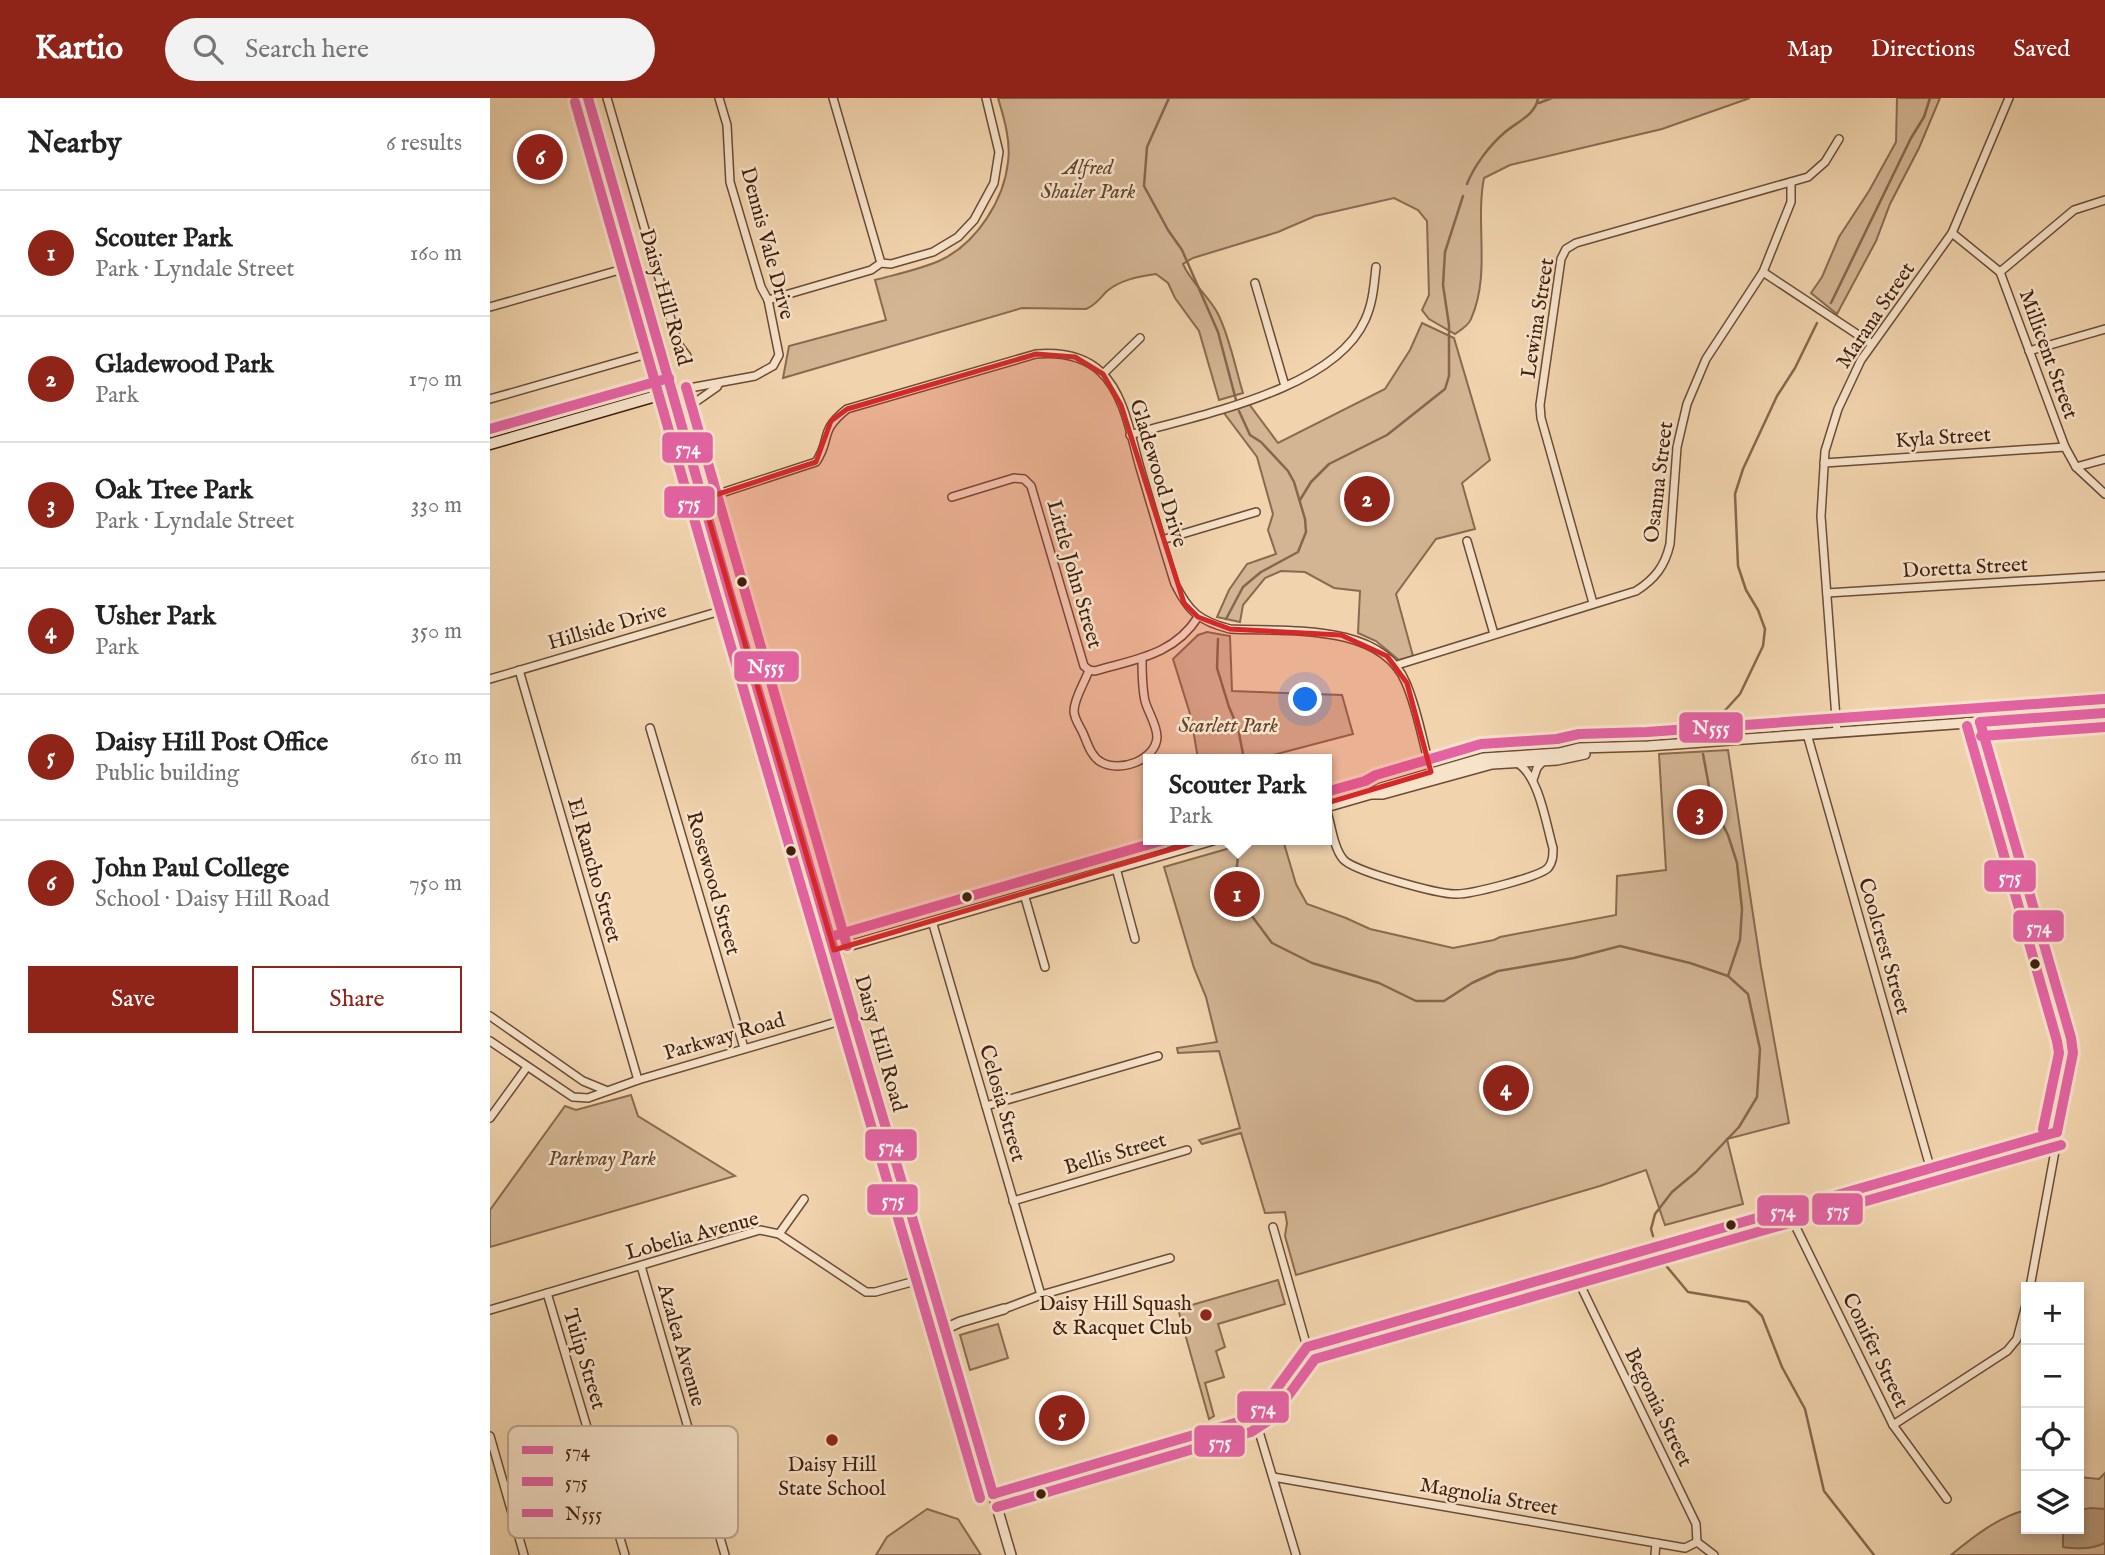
<!DOCTYPE html>
<html lang="en">
<head>
<meta charset="utf-8">
<style>
	body { margin:0; font-family:"IM FELL English",serif; background:#f2f2f2; color:#222 }
	.controls { position:absolute; right:21px; bottom:21px; display:grid; overflow:hidden; border-radius:0px; box-shadow:0 4px 10px #0003 }
	.controls button { width:63px; height:63px; display:grid; place-items:center; padding:0; border:0; border-bottom:2px solid #e0e0e0; background:#fff; color:#222; font:35px sans-serif }
	.you { position:absolute; left:816px; top:602px; width:24px; height:24px; margin:-18px; border:5px solid #fff; border-radius:50%; background:#1a73e8; box-shadow:0 0 0 10px #1a73e833 }
	.badge { display:grid; place-items:center; width:46px; height:46px; border-radius:50%; background:#8f2418; color:#fff; font-size:23px; font-weight:700 }
	.pin { position:absolute; translate:-50% -50%; border:4px solid #fff; box-shadow:0 2px 7px #0006 }
	.popup { position:absolute; left:653px; top:656px; width:189px; height:91px; box-sizing:border-box; display:grid; place-content:center; border-radius:0px; background:#fff; filter:drop-shadow(0 2px 5px #0005); font-size:23px; white-space:nowrap; color:#767676 }
	.popup b { font-size:26px; color:#222 }
	.popup::after { content:''; position:absolute; left:50%; top:100%; margin-left:-14px; border:14px solid transparent; border-top-color:#fff }
	.list { margin:0; padding:0; list-style:none }
	h2 { display:flex; justify-content:space-between; align-items:center; height:91px; margin:0; padding:0 28px; font-size:30px }
	h2 small { font-size:23px; font-weight:400; color:#767676 }
	.list li { display:grid; grid-template-columns:46px 1fr auto; gap:21px; align-items:center; box-sizing:border-box; height:126px; padding:0 28px; border-top:2px solid #e0e0e0 }
	.list b { display:block; font-size:26px; white-space:nowrap }
	.list p { margin:0; font-size:23px; white-space:nowrap; color:#767676 }
	.list em { font-size:23px; font-style:normal; color:#767676 }
	.actions { display:flex; gap:14px; padding:21px 28px }
	.actions a { flex:1; padding:16px 0; border:2px solid #8f2418; border-radius:0px; text-align:center; font-size:24px; color:#8f2418 }
	.actions .main { background:#8f2418; color:#fff }
	.icon { flex:none; width:38px; height:38px; fill:none; stroke:currentColor; stroke-width:2; stroke-linecap:round; stroke-linejoin:round }
	.map { position:relative; flex:none; width:1615px; height:1457px; overflow:hidden }
	header { display:flex; align-items:center; gap:42px; box-sizing:border-box; height:98px; padding:0 35px; background:#8f2418; color:#fff }
	header strong { font-size:33px }
	nav { display:flex; gap:38px; margin-inline-start:auto; font-size:24px }
	.search { width:490px; height:63px; background:#f2f2f2; display:flex; align-items:center; gap:18px; box-sizing:border-box; padding:0 24px; border-radius:38px; color:#767676; font-size:26px }
	main { display:flex }
	aside { flex:1; background:#fff }
	.map>svg:first-child { display:block }
	.green { fill:#d3b593; stroke:#8a6a50; stroke-width:2 }
	.water { fill:#b59677; stroke:#86664d; stroke-width:2 }
	.lines { fill:none; stroke-linecap:round; stroke-linejoin:round }
	.stream { stroke:#86664d; stroke-width:2.5 }
	.minor-casing { stroke:#6c4c35; stroke-width:10 }
	.tertiary-casing { stroke:#6c4c35; stroke-width:12 }
	.secondary-casing { stroke:#401f0d; stroke-width:13 }
	.minor { stroke:#f6e3ca; stroke-width:7 }
	.tertiary { stroke:#f6e3ca; stroke-width:9 }
	.secondary { stroke:#f6e3ca; stroke-width:10 }
	.bus-1-casing { stroke:#f6e3ca; stroke-width:16 }
	.bus-2-casing { stroke:#f6e3ca; stroke-width:16 }
	.bus-3-casing { stroke:#f6e3ca; stroke-width:16 }
	.bus-1 { stroke:#e463a4; stroke-width:10 }
	.bus-2 { stroke:#e463a4; stroke-width:10 }
	.bus-3 { stroke:#e463a4; stroke-width:10 }
	.marked { fill:#d62828; fill-opacity:0.2; stroke:#d62828; stroke-width:5; stroke-linejoin:round }
	.bus-dot { fill:#401f0d; stroke:#f6e3ca; stroke-width:2.5 }
	.poi-dot { fill:#8f2418; stroke:#f6e3ca; stroke-width:2.5 }
	.labels { text-anchor:middle; stroke-width:5; stroke-linejoin:round; paint-order:stroke }
	.park-label { font-size:21px; font-style:italic; fill:#65442e; stroke:#f6e3ca }
	.street-label { font-size:21px; fill:#401f0d; stroke:#f6e3ca }
	.poi-label { font-size:21px; fill:#401f0d; stroke:#f6e3ca; text-anchor:end }
	.key { fill:#f6e3ca; stroke:#bfa891; stroke-width:2 }
	.key-label { font-size:19px; fill:#401f0d }
	.line-badge { stroke:#f6e3ca; stroke-width:2.5 }
	.badge-label { font-size:19px; text-anchor:middle; font-weight:bold; fill:#fff }
</style>
</head>
<body>
<header>
<strong>Kartio</strong>
<div class="search"><svg class="icon" aria-label="search" viewBox="0 0 24 24"><circle cx="10" cy="10" r="6"/><path d="M15 15l6 6"/></svg>Search here</div>
<nav><a>Map</a><a>Directions</a><a>Saved</a></nav>
</header>
<main>
<aside>
<h2>Nearby<small>6 results</small></h2>
<ul class="list">
<li><span class="badge">1</span><div><b>Scouter Park</b><p>Park · Lyndale Street</p></div><em>160 m</em></li>
<li><span class="badge">2</span><div><b>Gladewood Park</b><p>Park</p></div><em>170 m</em></li>
<li><span class="badge">3</span><div><b>Oak Tree Park</b><p>Park · Lyndale Street</p></div><em>330 m</em></li>
<li><span class="badge">4</span><div><b>Usher Park</b><p>Park</p></div><em>350 m</em></li>
<li><span class="badge">5</span><div><b>Daisy Hill Post Office</b><p>Public building</p></div><em>610 m</em></li>
<li><span class="badge">6</span><div><b>John Paul College</b><p>School · Daisy Hill Road</p></div><em>750 m</em></li>
</ul>
<div class="actions"><a class="main">Save</a><a>Share</a></div>
</aside>
<div class="map">
<svg width="1615" height="1457" viewBox="0 0 1615 1457">
	<rect width="100%" height="100%" fill="#f1d4ae"/>
	<filter id="stains"><feTurbulence type="fractalNoise" baseFrequency=".00286" numOctaves="4"/><feColorMatrix values="0 0 0 0 .2 0 0 0 0 .09 0 0 0 0 .02 0 0 0 .5 -.17"/></filter>
	<radialGradient id="worn" r=".72"><stop offset=".6" stop-color="#630" stop-opacity="0"/><stop offset="1" stop-color="#630" stop-opacity=".3"/></radialGradient>
	<g class="green">
		<path d="M508 0H1260L1172 31 1020 67 994 80C985 126 1001 176 981 221 979 227 971 232 965 236L939 221 932 212 939 197 937 123 928 112 904 100 825 118 788 134 703 160 693 166C701 185 719 198 728 216 740 240 745 269 753 295L729 302 709 233 685 200 678 185 666 176C648 179 632 181 617 193 610 200 606 207 596 211L532 210 293 280 299 248 396 222 385 182C407 176 433 171 453 161 487 144 514 102 518 64 521 43 514 20 508 0Z"/>
		<polygon points="1407,0 1450,0 1429,50 1400,106 1386,143 1347,216 1321,195 1332,179 1349,139 1379,93 1406,44"/>
		<polygon points="932,225 964,240 1000,362 972,385 985,431 946,441 906,496 923,558 909,562 886,543 868,535 870,493 844,490 815,474 791,473 775,480 753,507 750,524 727,519 739,492 757,466 786,456 778,432 783,416 767,359 731,311 756,302 788,345 895,291 920,252"/>
		<polygon points="717,534 740,538 742,593 852,597 863,636 783,657 784,661 708,661 701,619 683,561 708,537"/>
		<polygon points="1238,652 1271,869 1299,1025 1237,1041 1253,1106 1175,1127 1156,1072 1110,1088 806,1177 795,1138 797,1125 795,1114 775,1115 751,1035 712,1046 709,1042 750,1030 729,953 688,955 687,950 727,944 716,899 704,870 674,769 768,742 793,742 806,786 817,806 856,820 880,831 963,850 1004,842 1010,839 1126,817 1127,778 1176,772 1169,656"/>
		<polygon points="141,997 148,1018 245,1078 0,1149 0,1112 75,1008 86,1012"/>
		<polygon points="788,1182 795,1206 728,1226 735,1249 726,1253 734,1279 715,1285 724,1318 719,1321 688,1211"/>
		<polygon points="508,1226 518,1260 480,1272 470,1237"/>
		<polygon points="1615,1375 1615,1411 1589,1412 1589,1379 1609,1381"/>
		<polygon points="437,1411 468,1421 491,1457 386,1457 397,1439"/>
		<path d="M1536 1412V1431H1573V1449C1586 1451 1603 1451 1615 1445V1457H1461C1483 1439 1508 1419 1536 1412Z"/>
	</g>
	<path class="water" d="M1601 1410 1615 1411V1445C1603 1451 1586 1451 1573 1449V1431H1589V1412Z"/>
	<g class="lines">
		<g class="stream">
			<polyline points="679,0 657,49 654,88 678,132 692,152 728,234 746,302"/>
			<polyline points="1049,5 1062,0"/>
			<path d="M977 86C984 68 999 48 1014 35 1025 25 1046 17 1048 0"/>
			<polyline points="1341,205 1421,40 1434,19 1440,0"/>
			<polyline points="810,402 821,384 839,366 897,337 955,291 959,278 959,227 953,187 955,154 973,98"/>
			<polyline points="736,521 753,489 771,474 808,454 816,434 815,421 804,384 798,373 771,344 760,337 749,313"/>
			<polyline points="728,541 727,570 739,609 748,630 754,661"/>
			<polyline points="1219,630 1250,596 1273,548 1275,531 1268,512 1256,492 1248,468 1245,396 1253,371 1287,298 1305,270 1327,225"/>
			<polyline points="1213,656 1222,705 1238,737 1247,765 1252,811 1250,842 1238,878"/>
			<polyline points="749,751 745,784 753,806 782,845 822,865 889,885 926,903 954,903 982,885 1008,873 1084,860 1130,848 1200,865 1238,878 1258,896 1270,951 1267,999 1249,1029 1206,1074 1182,1094 1165,1116 1161,1131 1163,1138"/>
			<polyline points="1168,1158 1198,1194 1258,1204 1272,1218 1292,1269 1315,1311 1334,1393 1384,1457"/>
		</g>
		<g class="minor-casing">
			<g id="minor">
				<polyline points="117,0 188,246 197,258"/>
				<polyline points="343,0 391,165"/>
				<polyline points="1462,135 1510,174 1575,349 1586,369 1615,396"/>
				<polyline points="1273,174 1382,246"/>
				<polyline points="1510,174 1584,112 1615,102"/>
				<polyline points="765,185 795,288"/>
				<polyline points="278,202 381,172 391,165 401,166 443,154 468,139 484,122 504,85 509,54 496,0"/>
				<polyline points="0,209 147,167"/>
				<polyline points="1539,253 1615,231"/>
				<polyline points="613,276 650,240"/>
				<polyline points="183,293 265,278 283,268 289,257 278,202 271,189 240,84 237,27 229,0"/>
				<polyline points="0,301 171,252"/>
				<polyline points="191,321 197,310 227,289 229,285"/>
				<path d="M640 337C708 317 844 292 875 222 883 205 884 187 886 169"/>
				<polyline points="1334,365 1575,349"/>
				<polyline points="1586,369 1615,361"/>
				<polyline points="462,399 524,380 534,381 541,388 594,568 599,572"/>
				<path d="M213 401 326 364C342 340 328 334 357 311L546 256C570 254 593 257 611 274 636 298 641 341 651 373 662 410 673 448 685 486 699 514 709 523 740 531 795 534 891 524 916 585 928 613 933 645 941 674"/>
				<polyline points="672,442 766,414"/>
				<polyline points="977,443 1004,536"/>
				<polyline points="1337,495 1615,478"/>
				<polyline points="1103,505 1051,320 1050,307 1071,161 1076,151 1086,145 1318,79 1335,64 1349,41"/>
				<path d="M907 567 1146 493C1165 481 1175 468 1180 446L1187 349 1197 306 1216 261 1273 174 1301 104V84"/>
				<polyline points="29,572 148,982"/>
				<path d="M599 572C595 584 584 600 584 613 584 620 589 627 592 633 597 643 600 658 611 664 630 675 666 662 667 639 667 627 658 614 655 603 652 589 652 574 652 560"/>
				<path d="M599 572 605 573C646 561 684 557 708 519"/>
				<polyline points="0,581 244,509"/>
				<polyline points="1490,624 1583,955 1540,1189"/>
				<polyline points="160,630 254,950"/>
				<polyline points="1347,634 1331,418 1335,353 1348,311 1371,262 1462,135 1519,0"/>
				<polyline points="1317,636 1440,1069"/>
				<polyline points="1043,682 1047,670 1053,663"/>
				<path d="M836 710C841 725 843 749 853 761 862 773 948 796 965 796 979 797 1049 779 1058 770 1063 764 1063 757 1063 750 1056 726 1049 677 1027 665"/>
				<polyline points="626,770 645,841"/>
				<polyline points="534,796 555,869"/>
				<polyline points="442,823 551,1197"/>
				<polyline points="0,918 93,983 115,992"/>
				<polyline points="0,943 83,999 98,1000 148,982 364,919"/>
				<polyline points="496,1008 668,958"/>
				<polyline points="0,1020 37,969"/>
				<polyline points="523,1103 697,1052"/>
				<polyline points="1297,1111 1403,1327 1457,1401"/>
				<polyline points="783,1129 817,1249"/>
				<polyline points="289,1136 314,1101"/>
				<polyline points="151,1168 235,1457"/>
				<polyline points="1083,1172 1206,1426 1207,1444 1224,1457"/>
				<polyline points="57,1195 135,1457"/>
				<polyline points="514,1211 551,1197 680,1160"/>
				<polyline points="0,1212 270,1132 289,1136 376,1194 385,1194 440,1179"/>
				<polyline points="764,1317 806,1457"/>
				<polyline points="1403,1327 1517,1253 1527,1241 1536,1207"/>
				<polyline points="0,1338 34,1457"/>
				<polyline points="783,1379 1195,1450 1207,1444"/>
				<polyline points="503,1396 755,1322 771,1312 817,1249 1567,1034"/>
				<polyline points="1165,1457 1166,1445"/>
			</g>
		</g>
		<g class="tertiary-casing">
			<g id="tertiary">
				<polyline points="183,293 238,490 521,1457"/>
				<polyline points="883,696 893,696 1002,666 1067,662 1095,656"/>
				<polyline points="836,709 881,696 890,690 993,660 1069,655 1089,650 1158,648 1615,615"/>
				<polyline points="344,852 723,742"/>
				<polyline points="455,1231 470,1224 514,1211"/>
			</g>
		</g>
		<g class="secondary-casing">
			<polyline id="secondary" points="0,346 183,293 98,0"/>
		</g>
		<use href="#minor" class="minor"/>
		<use href="#tertiary" class="tertiary"/>
		<use href="#secondary" class="secondary"/>
		<g class="bus-1-casing">
			<g id="bus-1">
				<polyline points="98,0 238,490 503,1396"/>
				<polyline points="1490,624 1581,940 1583,955 1567,1034"/>
				<polyline points="1490,624 1615,615"/>
				<polyline points="503,1396 755,1322 771,1312 817,1249 1567,1034"/>
			</g>
		</g>
		<g class="bus-2-casing">
			<g id="bus-2">
				<polyline points="85,4 225,494 490,1400"/>
				<polyline points="1477,628 1567,943 1569,955 1553,1031"/>
				<polyline points="1491,638 1615,629"/>
				<polyline points="507,1409 761,1334 781,1321 825,1261 1571,1047"/>
			</g>
		</g>
		<g class="bus-3-casing">
			<g id="bus-3">
				<polyline points="196,289 357,848"/>
				<polyline points="0,331 179,280"/>
				<polyline points="836,694 875,683 886,677 991,646 1067,641 1089,636 1157,634 1614,601"/>
				<polyline points="340,839 674,742"/>
			</g>
		</g>
		<use href="#bus-1" class="bus-1"/>
		<use href="#bus-2" class="bus-2"/>
		<use href="#bus-3" class="bus-3"/>
	</g>
	<path class="marked" d="M546 256 585 259 613 276 631 307 694 505 708 519 740 531 851 537 897 558 917 585 941 674 344 852 213 401 326 364 341 323 357 311Z"/>
	<g class="bus-dot">
		<circle cx="252" cy="484" r="6"/>
		<circle cx="301" cy="753" r="6"/>
		<circle cx="477" cy="799" r="6"/>
		<circle cx="1545" cy="866" r="6"/>
		<circle cx="1241" cy="1127" r="6"/>
		<circle cx="551" cy="1396" r="6"/>
	</g>
	<g class="poi-dot">
		<circle cx="716" cy="1217" r="7"/>
		<circle cx="342" cy="1342" r="7"/>
	</g>
	<g class="labels">
		<g class="park-label">
			<text x="598" y="76">Alfred<tspan x="598" dy="24">Shailer Park</tspan></text>
			<text x="738" y="634">Scarlett Park</text>
			<text x="112" y="1067">Parkway Park</text>
		</g>
		<g class="street-label">
			<text transform="translate(278 145) rotate(75)" y="7">Dennis Vale Drive</text>
			<text transform="translate(176 199) rotate(74)" y="7">Daisy Hill Road</text>
			<text transform="translate(1385 217) rotate(-56)" y="7">Marana Street</text>
			<text transform="translate(1047 220) rotate(-81)" y="7">Lewina Street</text>
			<text transform="translate(1559 256) rotate(70)" y="7">Millicent Street</text>
			<text transform="translate(1453 339) rotate(-4)" y="7">Kyla Street</text>
			<text transform="translate(669 375) rotate(73)" y="7">Gladewood Drive</text>
			<text transform="translate(1168 384) rotate(-83)" y="7">Osanna Street</text>
			<text transform="translate(1475 469) rotate(-3)" y="7">Doretta Street</text>
			<text transform="translate(585 476) rotate(74)" y="7">Little John Street</text>
			<text transform="translate(117 528) rotate(-16)" y="7">Hillside Drive</text>
			<text transform="translate(105 772) rotate(74)" y="7">El Rancho Street</text>
			<text transform="translate(224 785) rotate(74)" y="7">Rosewood Street</text>
			<text transform="translate(1395 848) rotate(74)" y="7">Coolcrest Street</text>
			<text transform="translate(234 938) rotate(-16)" y="7">Parkway Road</text>
			<text transform="translate(391 945) rotate(74)" y="7">Daisy Hill Road</text>
			<text transform="translate(513 1005) rotate(74)" y="7">Celosia Street</text>
			<text transform="translate(625 1055) rotate(-16)" y="7">Bellis Street</text>
			<text transform="translate(202 1137) rotate(-15)" y="7">Lobelia Avenue</text>
			<text transform="translate(192 1247) rotate(74)" y="7">Azalea Avenue</text>
			<text transform="translate(1386 1252) rotate(64)" y="7">Conifer Street</text>
			<text transform="translate(95 1261) rotate(73)" y="7">Tulip Street</text>
			<text transform="translate(1169 1309) rotate(64)" y="7">Begonia Street</text>
			<text transform="translate(999 1398) rotate(10)" y="7">Magnolia Street</text>
		</g>
		<g class="poi-label">
			<text x="702" y="1212">Daisy Hill Squash<tspan x="702" dy="24">&amp; Racquet Club</tspan></text>
			<text x="342" y="1373" text-anchor="middle">Daisy Hill<tspan x="342" dy="24">State School</tspan></text>
		</g>
	</g>
	<rect x="18" y="1328" width="230" height="112" rx="10" class="key"/>
	<rect x="32" y="1348" width="31" height="8" fill="#e463a4"/>
	<rect x="32" y="1379" width="31" height="9" fill="#e463a4"/>
	<rect x="32" y="1411" width="31" height="8" fill="#e463a4"/>
	<g class="key-label">
		<text x="75" y="1359">574</text>
		<text x="75" y="1390">575</text>
		<text x="75" y="1422">N555</text>
	</g>
	<g class="line-badge">
		<rect x="171" y="333" width="53" height="33" rx="7" fill="#e463a4"/>
		<rect x="173" y="387" width="53" height="34" rx="7" fill="#e463a4"/>
		<rect x="243" y="552" width="67" height="33" rx="7" fill="#e463a4"/>
		<rect x="1188" y="613" width="66" height="33" rx="7" fill="#e463a4"/>
		<rect x="1493" y="761" width="54" height="34" rx="7" fill="#e463a4"/>
		<rect x="1522" y="811" width="53" height="34" rx="7" fill="#e463a4"/>
		<rect x="374" y="1030" width="54" height="34" rx="7" fill="#e463a4"/>
		<rect x="376" y="1085" width="53" height="33" rx="7" fill="#e463a4"/>
		<rect x="1321" y="1094" width="53" height="34" rx="7" fill="#e463a4"/>
		<rect x="1266" y="1096" width="54" height="33" rx="7" fill="#e463a4"/>
		<rect x="746" y="1292" width="54" height="34" rx="7" fill="#e463a4"/>
		<rect x="703" y="1326" width="53" height="34" rx="7" fill="#e463a4"/>
	</g>
	<g class="badge-label">
		<text x="198" y="356">574</text>
		<text x="199" y="411">575</text>
		<text x="276" y="575">N555</text>
		<text x="1221" y="636">N555</text>
		<text x="1520" y="785">575</text>
		<text x="1549" y="835">574</text>
		<text x="401" y="1054">574</text>
		<text x="403" y="1108">575</text>
		<text x="1348" y="1118">575</text>
		<text x="1293" y="1119">574</text>
		<text x="773" y="1316">574</text>
		<text x="730" y="1350">575</text>
	</g>
	<rect width="100%" height="100%" filter="url(#stains)"/>
	<rect width="100%" height="100%" fill="url(#worn)"/>
</svg>
<div class="controls">
<button>+</button>
<button>−</button>
<button><svg class="icon" aria-label="locate" viewBox="0 0 24 24"><circle cx="12" cy="12" r="6"/><path d="M12 2v4M12 18v4M2 12h4M18 12h4"/></svg></button>
<button><svg class="icon" aria-label="layers" viewBox="0 0 24 24"><path d="M12 4l9 5-9 5-9-5zM3 14l9 5 9-5"/></svg></button>
</div>
<div class="you"></div>
<div class="pin badge" style="left:747px;top:796px">1</div>
<div class="popup"><b>Scouter Park</b>Park</div>
<div class="pin badge" style="left:877px;top:401px">2</div>
<div class="pin badge" style="left:1210px;top:714px">3</div>
<div class="pin badge" style="left:1016px;top:990px">4</div>
<div class="pin badge" style="left:572px;top:1320px">5</div>
<div class="pin badge" style="left:50px;top:59px">6</div>
</div>
</main>
</body>
</html>
